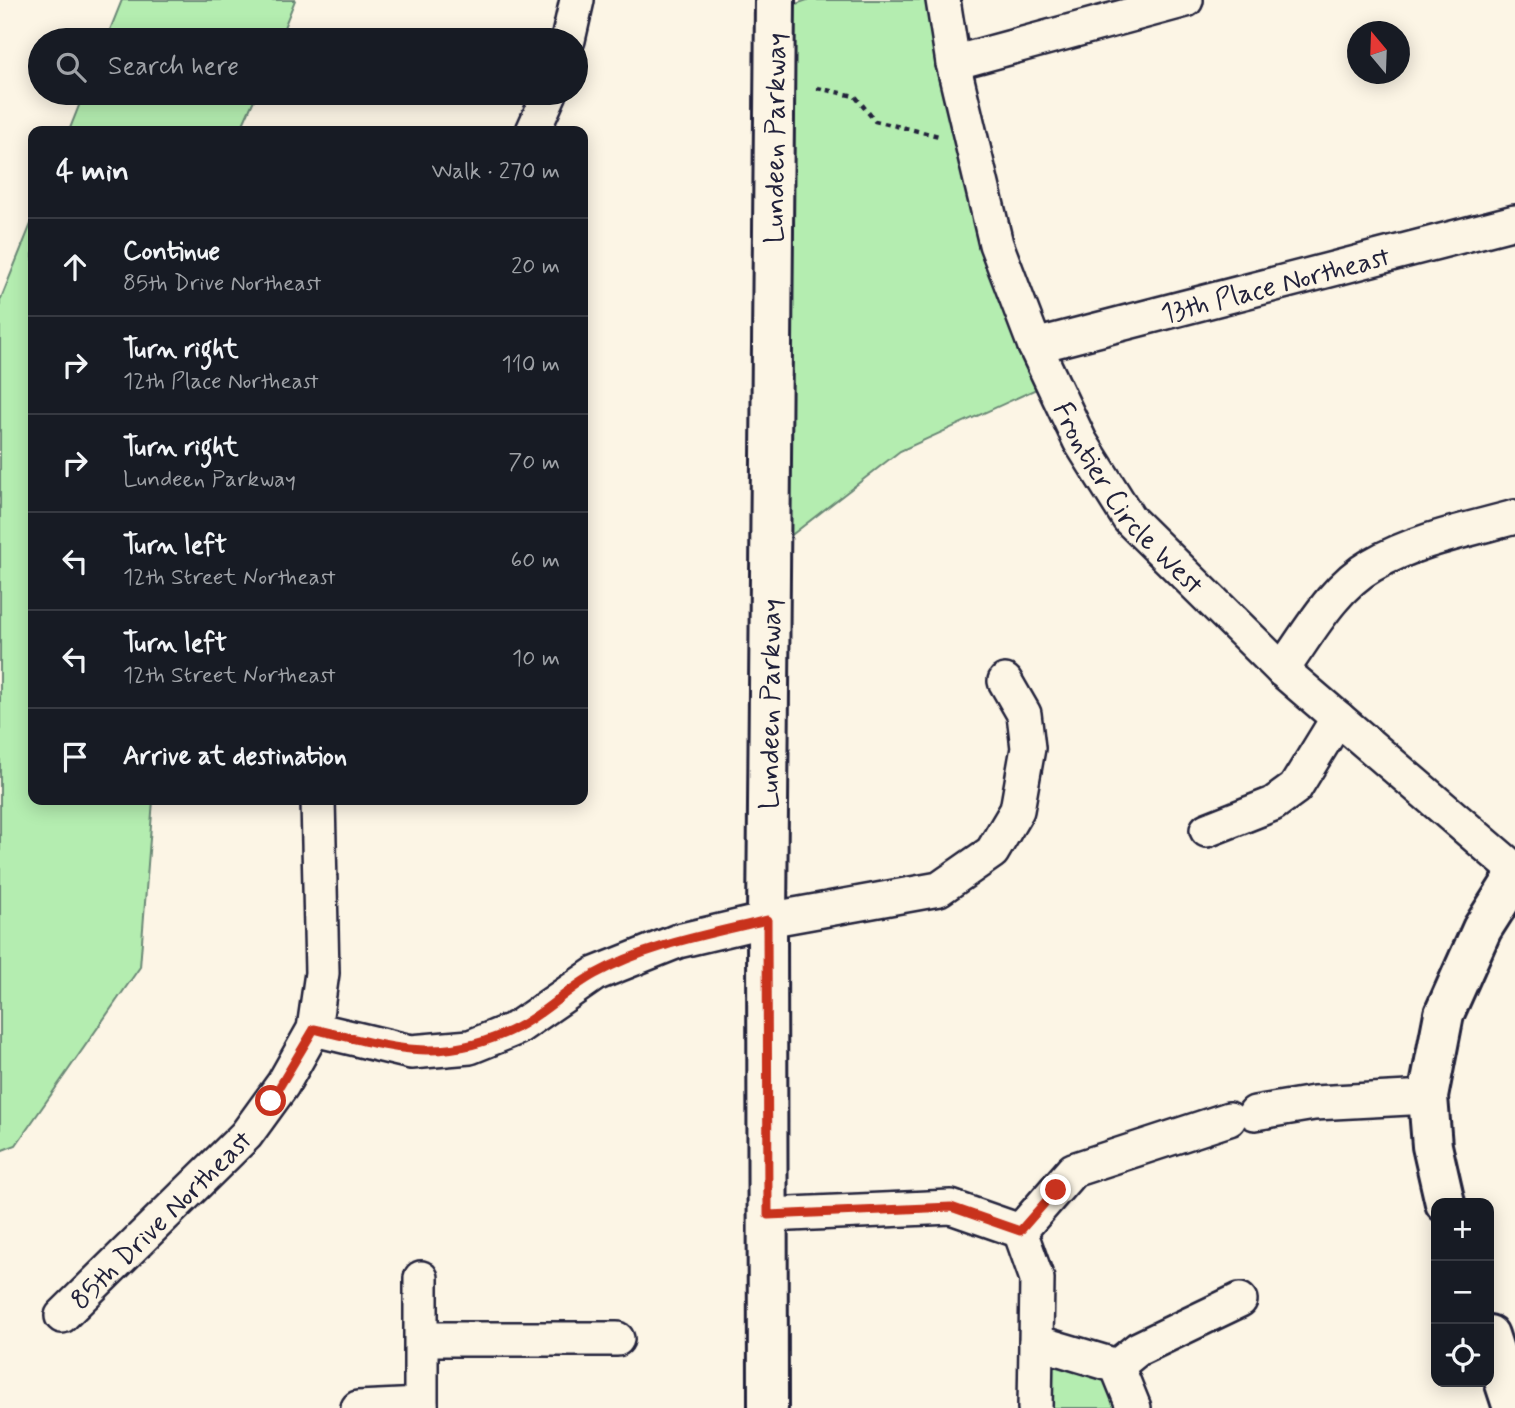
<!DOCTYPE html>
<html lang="en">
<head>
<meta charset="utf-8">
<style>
	body { margin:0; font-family:Mynerve,sans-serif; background:#242831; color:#f1f3f6 }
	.controls { position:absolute; right:21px; bottom:21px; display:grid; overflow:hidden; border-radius:14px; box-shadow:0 4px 18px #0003 }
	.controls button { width:63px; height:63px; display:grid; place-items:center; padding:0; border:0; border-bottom:2px solid #363941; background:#171b24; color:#f1f3f6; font:35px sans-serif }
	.compass { position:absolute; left:1347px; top:21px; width:63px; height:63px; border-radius:50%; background:#171b24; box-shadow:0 4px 18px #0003; rotate:341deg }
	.stop { position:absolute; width:21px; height:21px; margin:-16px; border:5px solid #c8321e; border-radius:50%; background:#fff }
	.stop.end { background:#c8321e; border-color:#fff; box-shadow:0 2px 7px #0008 }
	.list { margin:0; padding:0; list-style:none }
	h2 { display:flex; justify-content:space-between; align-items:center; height:91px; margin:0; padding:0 28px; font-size:30px }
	h2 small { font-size:23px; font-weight:400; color:#9ea1a6 }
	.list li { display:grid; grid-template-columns:46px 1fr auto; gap:21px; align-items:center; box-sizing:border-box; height:98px; padding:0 28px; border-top:2px solid #363941 }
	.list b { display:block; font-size:26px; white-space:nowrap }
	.list p { margin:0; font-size:23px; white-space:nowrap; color:#9ea1a6 }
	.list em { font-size:23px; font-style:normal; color:#9ea1a6 }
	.icon { flex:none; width:38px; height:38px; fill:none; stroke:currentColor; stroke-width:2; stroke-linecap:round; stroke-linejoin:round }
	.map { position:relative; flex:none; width:1515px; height:1408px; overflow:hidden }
	.search { position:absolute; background:#171b24; box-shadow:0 4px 18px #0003; left:28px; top:28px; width:560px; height:77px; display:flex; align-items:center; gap:18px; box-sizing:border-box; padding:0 24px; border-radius:38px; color:#9ea1a6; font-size:26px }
	.panel { position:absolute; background:#171b24; box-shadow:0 4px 18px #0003; left:28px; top:126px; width:560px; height:679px; border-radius:14px }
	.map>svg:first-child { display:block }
	.green { fill:#b4edb0; stroke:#6b8876; stroke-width:2 }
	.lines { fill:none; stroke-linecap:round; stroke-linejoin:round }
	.street-casing { stroke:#22223b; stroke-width:38 }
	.secondary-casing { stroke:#22223b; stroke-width:44 }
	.path { stroke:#22223b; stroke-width:4.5; stroke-dasharray:5 5; stroke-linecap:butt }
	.street { stroke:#fcf5e5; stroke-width:33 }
	.secondary { stroke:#fcf5e5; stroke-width:38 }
	.route { stroke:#c8321e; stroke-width:9 }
	.labels { text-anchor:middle; stroke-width:5; stroke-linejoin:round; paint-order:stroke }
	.street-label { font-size:28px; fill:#22223b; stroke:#fcf5e5 }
</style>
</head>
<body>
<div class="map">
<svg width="1515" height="1408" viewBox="0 0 1515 1408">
	<rect width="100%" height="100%" fill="#fcf5e5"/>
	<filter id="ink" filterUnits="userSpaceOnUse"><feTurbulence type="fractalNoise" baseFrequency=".0143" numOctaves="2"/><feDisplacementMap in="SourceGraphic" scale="14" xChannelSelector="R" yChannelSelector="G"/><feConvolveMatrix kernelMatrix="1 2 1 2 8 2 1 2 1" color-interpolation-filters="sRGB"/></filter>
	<g filter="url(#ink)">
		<g class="green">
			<polygon points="122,0 295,0 279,40 106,40"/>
			<polygon points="807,0 947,0 953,63 1054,381 900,451 771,551 776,11"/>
			<polygon points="84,93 257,93 240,131 69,131"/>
			<polygon points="33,219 33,800 153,800 140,967 16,1145 0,1151 0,301"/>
			<polygon points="1036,1342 1117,1366 1134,1408 1035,1408"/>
		</g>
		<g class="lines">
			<g class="street-casing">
				<g id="street">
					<path id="s1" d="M943 0 953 63 996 244 1035 346 1080 441 1129 519 1282 670 1515 870"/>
					<polyline points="568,40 577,0"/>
					<polyline points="953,63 1186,0"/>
					<polyline points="533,131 550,93"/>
					<path id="s2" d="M1035 346 1515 222"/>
					<path d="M1282 670C1308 634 1333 587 1372 565 1415 540 1468 530 1515 517"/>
					<polyline points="1207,830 1273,804 1295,788 1338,718"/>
					<polyline points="314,1029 411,1052 470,1047 517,1028 595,974 678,941 767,920 939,889 992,852 1017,810 1028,748 1024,714 1005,681"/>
					<polyline points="1255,1113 1314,1103 1428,1097"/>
					<polyline points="768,1215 951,1207 1020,1231 1073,1170 1229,1119"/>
					<polyline points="1020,1231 1037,1279 1035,1408"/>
					<path id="s3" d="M62 1316 246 1135 283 1084 314 1029 322 973 318 800"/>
					<polyline points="423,1339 617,1339"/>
					<polyline points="1036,1342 1117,1366 1134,1408"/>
					<polyline points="1117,1366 1138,1349 1240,1300"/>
					<polyline points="358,1408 421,1405"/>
					<polyline points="421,1408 421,1278"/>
				</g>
			</g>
			<g class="secondary-casing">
				<g id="secondary">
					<polyline points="1445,1203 1432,1146 1428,1097 1444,1014 1482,929 1515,877"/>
					<polyline points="1489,1335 1513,1408"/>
					<path id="s4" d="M768 1408 767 920 775 0"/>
				</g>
			</g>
			<polyline class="path" points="817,88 855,96 875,121 939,136"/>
			<use href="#street" class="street"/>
			<use href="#secondary" class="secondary"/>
		</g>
	</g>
	<g class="lines" filter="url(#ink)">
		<path class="route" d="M271 1101 314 1029C391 1047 441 1066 516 1028 544 1014 567 989 595 974 647 945 710 934 767 920L768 1215 951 1207 1020 1231 1056 1190"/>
	</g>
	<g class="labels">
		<g class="street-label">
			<text dy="10" stroke="none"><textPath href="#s4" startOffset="1270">Lundeen Parkway</textPath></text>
			<text dy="10" stroke="none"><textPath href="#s2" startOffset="248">13th Place Northeast</textPath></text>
			<text dy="10" stroke="none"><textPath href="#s1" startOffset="539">Frontier Circle West</textPath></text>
			<text dy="10" stroke="none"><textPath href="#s4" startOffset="704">Lundeen Parkway</textPath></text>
			<text dy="10" stroke="none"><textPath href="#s3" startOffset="138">85th Drive Northeast</textPath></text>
		</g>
	</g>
</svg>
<div class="controls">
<button>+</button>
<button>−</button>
<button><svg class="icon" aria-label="locate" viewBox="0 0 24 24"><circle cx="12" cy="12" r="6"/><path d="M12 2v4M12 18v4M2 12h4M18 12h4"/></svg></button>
</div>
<svg class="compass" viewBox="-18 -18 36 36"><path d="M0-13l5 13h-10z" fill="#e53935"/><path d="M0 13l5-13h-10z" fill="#9ea1a6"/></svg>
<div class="stop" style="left:271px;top:1101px"></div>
<div class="stop end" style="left:1056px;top:1190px"></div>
<div class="search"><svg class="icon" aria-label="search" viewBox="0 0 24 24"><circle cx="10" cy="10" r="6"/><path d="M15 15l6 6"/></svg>Search here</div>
<section class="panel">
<h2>4 min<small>Walk · 270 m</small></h2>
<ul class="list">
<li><svg class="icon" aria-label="ahead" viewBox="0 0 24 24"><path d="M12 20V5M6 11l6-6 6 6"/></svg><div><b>Continue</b><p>85th Drive Northeast</p></div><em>20 m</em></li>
<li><svg class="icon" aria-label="right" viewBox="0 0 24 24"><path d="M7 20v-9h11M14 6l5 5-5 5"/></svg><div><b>Turn right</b><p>12th Place Northeast</p></div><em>110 m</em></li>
<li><svg class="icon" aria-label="right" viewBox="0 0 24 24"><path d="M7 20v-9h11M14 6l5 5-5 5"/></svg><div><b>Turn right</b><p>Lundeen Parkway</p></div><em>70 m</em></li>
<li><svg class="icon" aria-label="left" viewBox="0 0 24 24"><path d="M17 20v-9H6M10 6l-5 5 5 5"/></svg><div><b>Turn left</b><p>12th Street Northeast</p></div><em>60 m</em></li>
<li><svg class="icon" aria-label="left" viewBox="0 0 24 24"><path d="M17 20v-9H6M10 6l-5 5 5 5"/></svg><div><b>Turn left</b><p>12th Street Northeast</p></div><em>10 m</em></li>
<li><svg class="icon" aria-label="arrive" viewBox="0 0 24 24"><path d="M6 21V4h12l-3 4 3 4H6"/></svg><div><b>Arrive at destination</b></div></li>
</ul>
</section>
</div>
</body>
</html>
